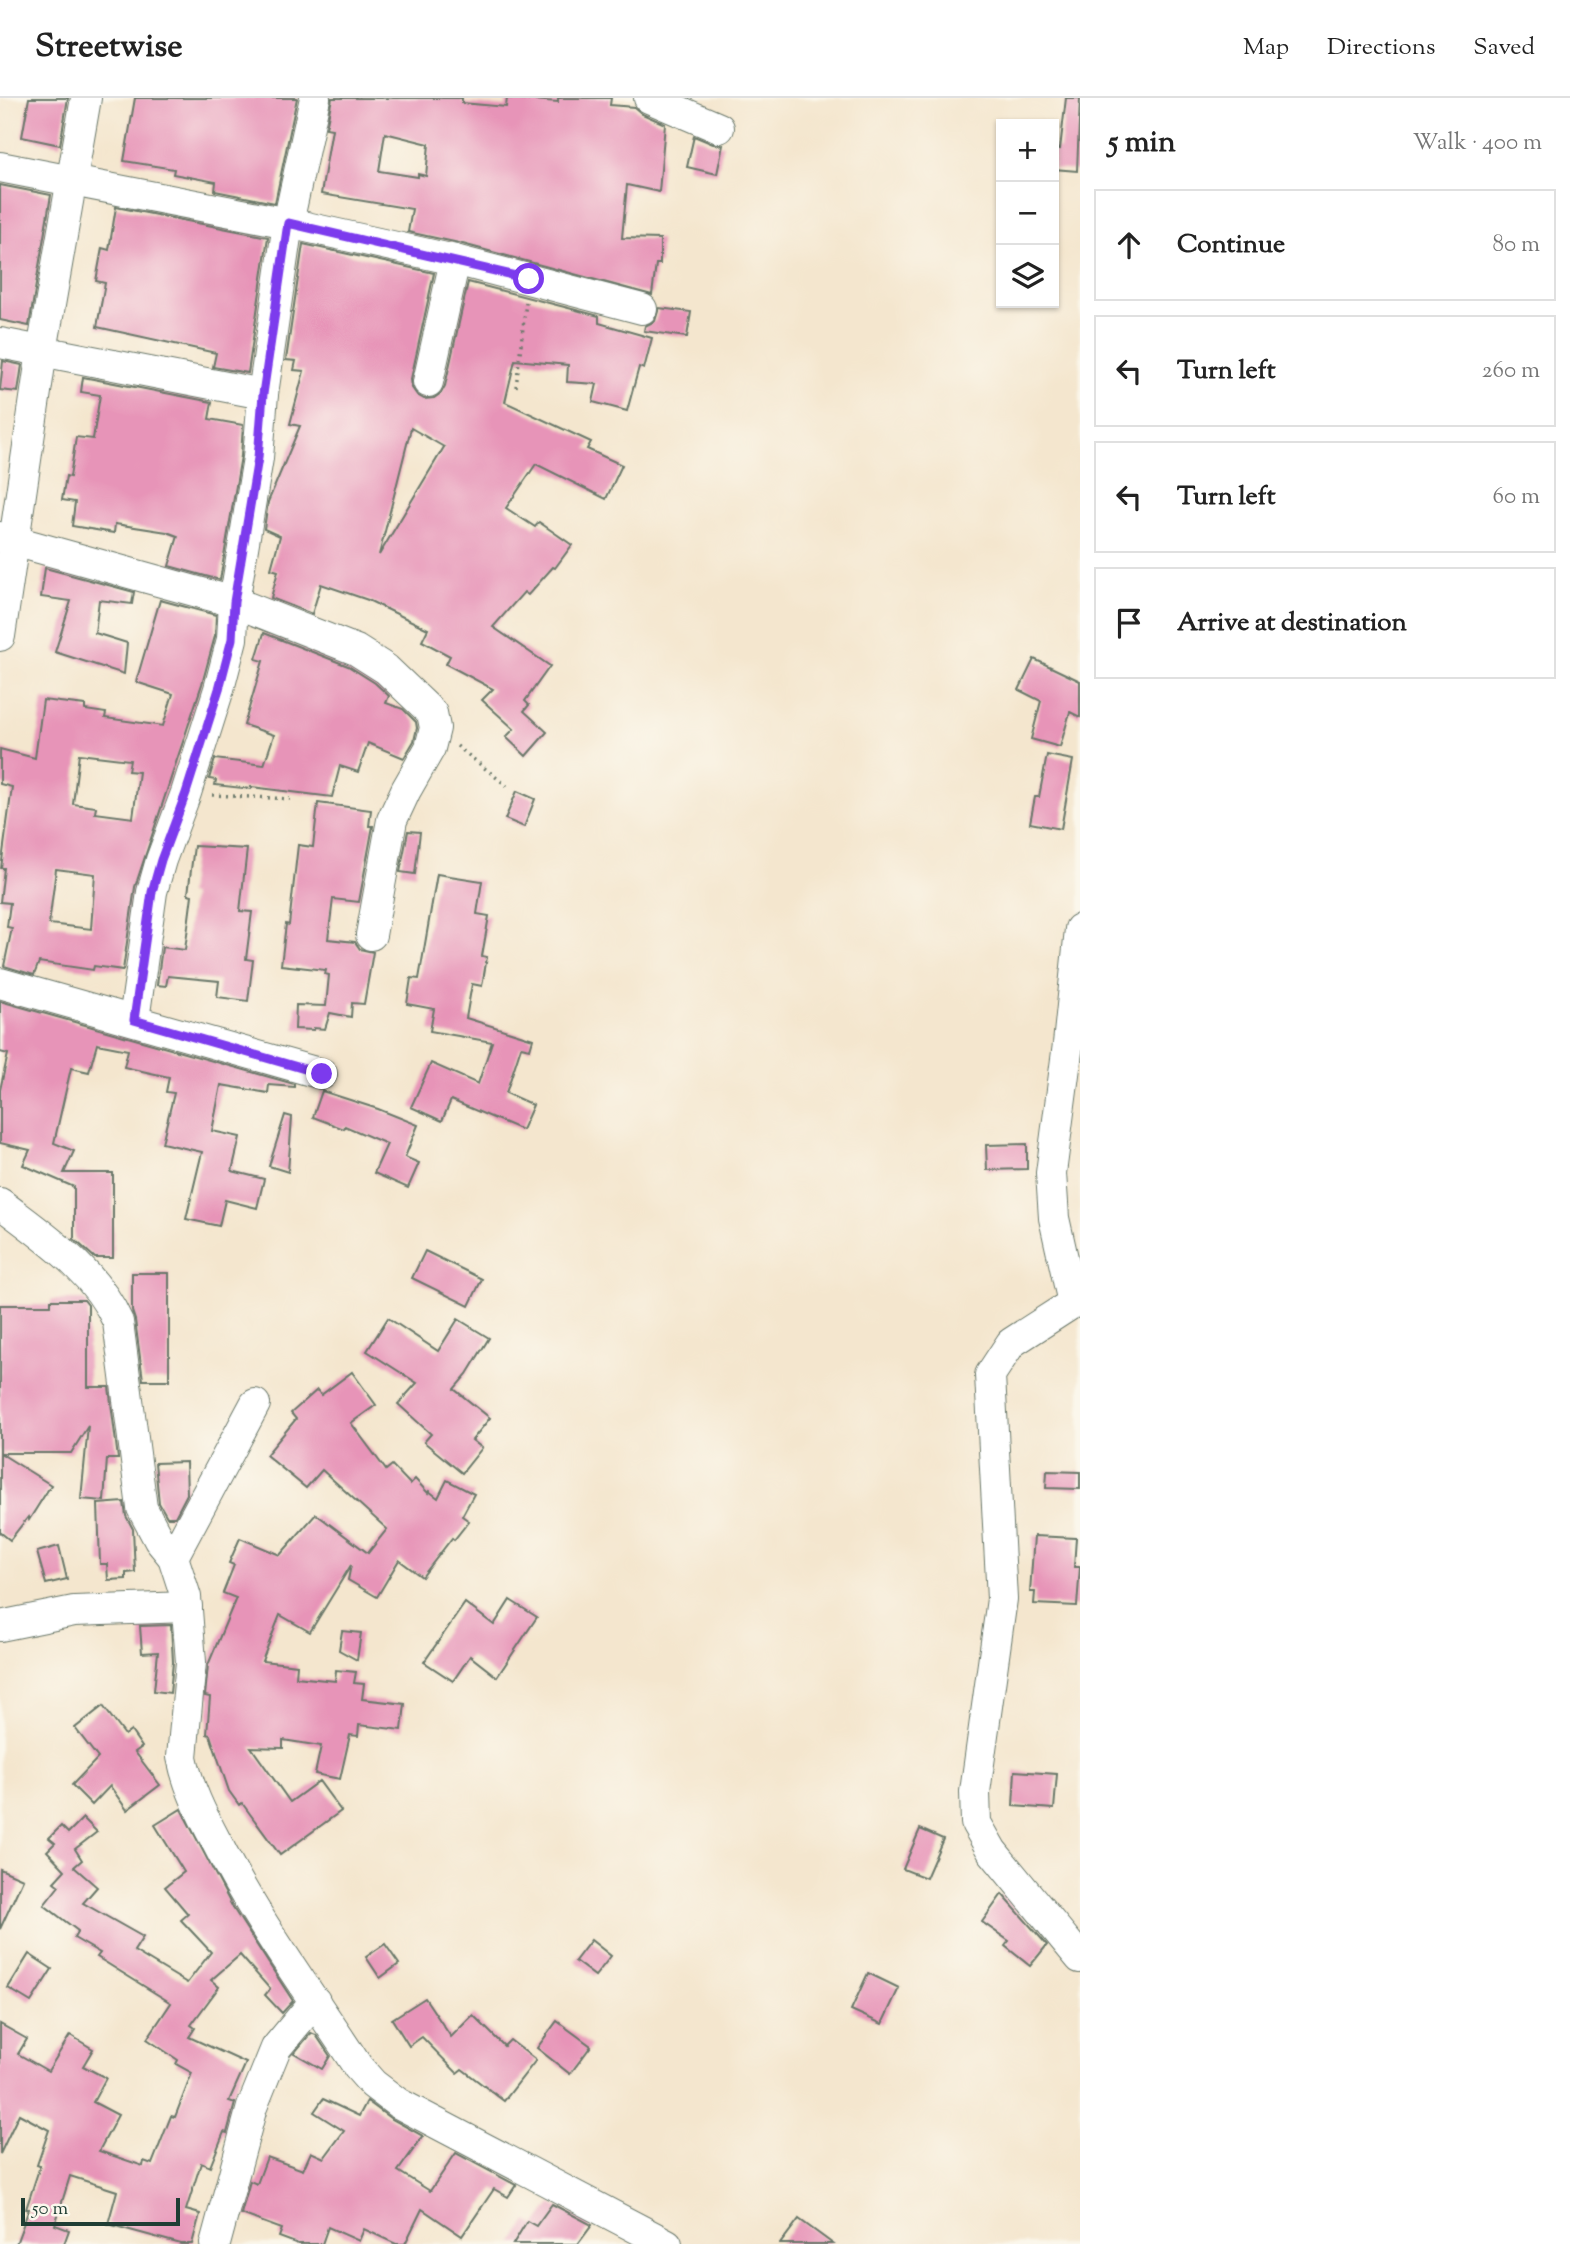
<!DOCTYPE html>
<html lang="en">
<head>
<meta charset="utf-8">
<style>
	body { margin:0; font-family:"Sorts Mill Goudy",serif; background:#f2f2f2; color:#222 }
	.controls { position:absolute; right:21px; top:21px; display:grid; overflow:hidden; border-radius:0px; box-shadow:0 2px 5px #0004 }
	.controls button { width:63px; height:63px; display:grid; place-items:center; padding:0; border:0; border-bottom:2px solid #e0e0e0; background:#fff; color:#222; font:35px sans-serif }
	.scale { position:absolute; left:21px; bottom:18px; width:159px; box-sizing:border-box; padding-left:7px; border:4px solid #1f3d34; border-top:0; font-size:19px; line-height:24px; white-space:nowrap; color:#1f3d34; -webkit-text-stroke:5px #fbf7ec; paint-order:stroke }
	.stop { position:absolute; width:21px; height:21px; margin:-16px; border:5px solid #7c3aed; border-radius:50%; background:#fff }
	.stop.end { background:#7c3aed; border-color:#fff; box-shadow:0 2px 7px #0008 }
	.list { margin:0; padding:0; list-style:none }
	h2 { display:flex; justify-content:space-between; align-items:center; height:91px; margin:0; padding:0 28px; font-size:30px }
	h2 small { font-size:23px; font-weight:400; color:#767676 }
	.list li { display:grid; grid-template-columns:46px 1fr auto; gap:21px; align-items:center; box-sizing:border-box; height:112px; margin:0 14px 14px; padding:0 14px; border:2px solid #e0e0e0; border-radius:0px }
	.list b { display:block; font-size:26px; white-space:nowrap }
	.list em { font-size:23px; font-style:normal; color:#767676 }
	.icon { flex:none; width:38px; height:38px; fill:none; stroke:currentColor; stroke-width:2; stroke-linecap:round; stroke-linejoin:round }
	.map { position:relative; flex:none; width:1080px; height:2146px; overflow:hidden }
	header { display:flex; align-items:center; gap:42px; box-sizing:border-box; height:98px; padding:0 35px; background:#fff; border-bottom:2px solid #e0e0e0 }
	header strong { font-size:33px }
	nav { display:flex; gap:38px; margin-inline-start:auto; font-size:24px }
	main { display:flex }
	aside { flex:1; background:#fff }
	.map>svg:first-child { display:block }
	.building { fill:#e794b8; fill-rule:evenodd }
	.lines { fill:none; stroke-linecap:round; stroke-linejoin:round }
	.minor-casing { stroke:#6a786a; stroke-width:32 }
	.path { stroke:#6a786a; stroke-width:3.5; stroke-dasharray:2 5; stroke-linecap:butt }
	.minor { stroke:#fff; stroke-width:30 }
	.route { stroke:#7c3aed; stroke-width:9 }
</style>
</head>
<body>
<header>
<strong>Streetwise</strong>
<nav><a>Map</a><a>Directions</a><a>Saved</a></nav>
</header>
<main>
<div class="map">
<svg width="1080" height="2146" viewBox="0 0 1080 2146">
	<rect width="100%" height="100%" fill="#fbf7ec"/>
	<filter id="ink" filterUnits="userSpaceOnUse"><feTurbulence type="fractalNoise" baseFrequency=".0143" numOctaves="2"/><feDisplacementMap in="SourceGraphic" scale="14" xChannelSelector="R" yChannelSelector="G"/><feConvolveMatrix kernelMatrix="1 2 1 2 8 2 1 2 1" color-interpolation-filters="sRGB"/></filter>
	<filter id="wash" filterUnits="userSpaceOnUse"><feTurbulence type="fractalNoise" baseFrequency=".00686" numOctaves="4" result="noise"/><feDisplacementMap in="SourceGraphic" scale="28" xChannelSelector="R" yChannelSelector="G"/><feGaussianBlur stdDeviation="1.57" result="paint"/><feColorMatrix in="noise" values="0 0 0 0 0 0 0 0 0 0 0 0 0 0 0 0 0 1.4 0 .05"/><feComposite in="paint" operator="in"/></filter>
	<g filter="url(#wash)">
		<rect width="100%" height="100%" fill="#f4e6ce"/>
		<g id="blocks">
			<g class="building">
				<polygon points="29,0 68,0 60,47 22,39"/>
				<polygon points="135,0 297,0 275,105 215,93 216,84 173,76 174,71 124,63"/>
				<path d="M332 0H462V5L506 9 507 0 558 4V0H611L610 7 634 9 642 16 665 26 659 94 627 87 622 140 660 141V166H656L652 197 459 145 408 134 412 111 321 96 332 31 326 30ZM385 35 429 46 426 78 418 76V79L379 73Z"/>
				<polygon points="1066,0 1080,0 1077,73 1054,71 1054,50 1060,51"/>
				<polygon points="694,38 713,46 723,47 717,76 687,69"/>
				<polygon points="0,87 51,97 29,228 0,222"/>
				<polygon points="116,109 268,139 248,275 213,269 216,255 97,229 105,185 96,183 102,150 109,152"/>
				<path d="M303 146 434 175 411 281 412 290 417 297 424 301 434 300 441 295 445 288 468 184 599 218V225L652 240 644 271 639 269 627 313 593 304 597 286 567 284 568 267 515 262 505 304 591 344 587 351 622 367 606 401 536 366 506 410 535 429 539 424 572 447 555 470 553 469 528 497 524 494 493 529 550 568 525 603 529 607 524 613 547 634 526 658 506 639 514 631 482 602 493 591 446 566 450 558 422 543 428 531 368 502 321 486 312 516 271 500 278 473 271 471 280 438 264 431 268 404 300 328 290 326 304 273 294 272 296 263 286 262ZM411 330 444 349 379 457Z"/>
				<polygon points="659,210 691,214 687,239 644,233 645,228 655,223"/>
				<polygon points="3,263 22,267 18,294 0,292"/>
				<polygon points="83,279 212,304 209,321 243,327 241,358 220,482 169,468 178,438 167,434 115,426 114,435 72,428 75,404 62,402 66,378 70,379 76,339 93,341 100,297 81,294"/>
				<polygon points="45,470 134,494 132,506 99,502 95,535 127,545 124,576 55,554 71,503 41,499"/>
				<path d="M160 502 216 517 215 538 202 586 135 789 123 872 94 868 93 872 39 864 34 877 4 868 12 830 7 829 10 805 0 804 4 770H1L12 689 0 686V651L35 660 43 602 85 607V612L106 615 105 620 163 628 173 596 136 584ZM79 656 130 662 128 673 139 674 133 720 95 715 96 709 73 706ZM56 771 95 776 91 831 49 826Z"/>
				<polygon points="264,535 348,568 375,585 389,598 386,605 403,611 416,624 417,630 414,643 404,660 368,645 358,674 340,668 332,699 251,689 251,691 215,687 216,682 209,681 215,661 264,667 274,637 244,627 263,563 256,561"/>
				<polygon points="1034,561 1080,583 1080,619 1070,614 1060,649 1031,641 1041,603 1019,592"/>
				<polygon points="1047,657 1073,662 1061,731 1030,725 1035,699 1039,699"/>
				<polygon points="517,693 535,701 524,729 505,721"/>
				<polygon points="318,705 371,712 369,728 373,728 359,804 333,801 328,841 355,844 360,851 373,854 364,906 352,905 351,919 330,915 325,931 314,930 314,932 295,931 296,907 326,908 329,877 325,876 326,872 281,867 286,826 289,827 298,747 313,749"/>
				<polygon points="408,733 420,734 415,776 400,774"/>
				<polygon points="194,748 247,751 240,813 252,814 246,861 253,862 248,903 217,899 219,883 168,878 166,888 157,887 162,849 185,852 192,797 188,796"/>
				<polygon points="437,776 482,783 477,816 489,818 482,858 487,859 482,888 472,886 466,920 533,941 530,951 521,949 506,995 533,1007 522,1032 451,1002 442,1023 411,1009 431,965 478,986 492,944 430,933 434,911 407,906 411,880 419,881"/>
				<polygon points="0,903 294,986 294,989 269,987 268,995 221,987 212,1033 240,1039 232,1073 264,1081 257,1110 225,1102 219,1128 186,1121 202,1054 162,1045 174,995 166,994 169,979 124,969 128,952 97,946 89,974 71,970 54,1045 74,1053 64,1075 113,1075 113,1160 95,1160 74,1141 74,1089 23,1067 30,1052 0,1045 0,992 8,956 0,954"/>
				<polygon points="322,993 378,1011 418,1027 405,1059 419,1065 408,1090 374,1075 387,1046 345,1028 344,1031 313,1019"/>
				<polygon points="285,1017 292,1019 288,1074 269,1068"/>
				<polygon points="1027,1046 1027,1071 987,1072 986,1047"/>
				<polygon points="425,1153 482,1181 469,1208 412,1180"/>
				<polygon points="132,1175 169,1175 169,1282 143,1282 135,1222 132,1213"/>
				<polygon points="51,1202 84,1202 88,1207 88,1289 109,1289 118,1361 107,1361 104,1403 81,1401 88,1328 71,1355 0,1355 0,1207 51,1207"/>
				<polygon points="388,1220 438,1253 458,1221 489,1240 467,1276 454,1291 490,1320 472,1342 482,1350 462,1375 424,1344 431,1336 398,1306 417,1285 367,1253"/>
				<polygon points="352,1274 376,1307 351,1325 386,1372 392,1367 410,1386 415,1381 428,1395 429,1393 438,1400 447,1382 474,1396 462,1418 469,1423 454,1442 452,1440 422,1479 399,1462 377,1499 348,1482 351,1467 310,1534 280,1517 262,1563 297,1567 296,1579 335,1583 336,1572 356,1574 354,1585 364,1586 362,1601 405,1606 402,1632 359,1627 358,1638 350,1637 340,1681 315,1676 321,1648 283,1642 283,1650 251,1649 290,1704 319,1683 341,1713 280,1757 242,1705 239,1707 229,1693 210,1637 207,1636 210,1599 205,1598 208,1567 236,1500 223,1495 234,1467 229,1465 240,1440 280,1457 316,1416 368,1455 387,1431 322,1372 306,1390 266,1357 296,1321 291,1315 317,1292 321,1297"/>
				<polygon points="0,1355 51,1387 29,1422 28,1419 10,1442 0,1434"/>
				<polygon points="186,1364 187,1396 175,1419 167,1419 159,1405 155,1365"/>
				<polygon points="1047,1373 1080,1374 1080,1391 1046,1390"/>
				<polygon points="124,1404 126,1418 133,1431 135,1474 126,1475 126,1481 108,1482 107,1466 100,1466 98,1406"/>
				<polygon points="1034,1438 1076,1440 1074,1469 1080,1469 1077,1508 1034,1506 1035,1494 1030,1494"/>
				<polygon points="59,1448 67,1481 46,1486 37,1454"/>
				<polygon points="510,1502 537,1519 497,1579 470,1558 453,1583 424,1564 465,1505 494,1527"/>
				<polygon points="171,1527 173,1564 170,1595 154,1593 158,1554 142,1555 140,1528"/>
				<polygon points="342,1533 361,1535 357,1562 339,1552"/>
				<polygon points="103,1608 125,1637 131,1633 142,1649 135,1654 160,1687 127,1712 110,1688 92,1707 72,1687 98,1660 75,1630"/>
				<polygon points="1015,1673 1057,1676 1054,1711 1013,1708"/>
				<polygon points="181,1711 233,1810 293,1903 282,1915 265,1897 270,1891 240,1857 211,1882 219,1889 191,1927 195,1930 189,1939 246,1965 229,2003 235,2005 227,2035 224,2034 210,2069 201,2065 186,2112 200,2116 192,2146 181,2146 108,2126 117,2093 70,2078 55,2127 69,2132 64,2146 16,2146 29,2111 26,2111 40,2068 37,2067 49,2032 19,2016 0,2056 0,1926 27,1941 18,1956 48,1973 70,1937 93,1951 83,1968 106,1980 93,2004 118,2017 99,2053 143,2068 144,2063 152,2066 171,2018 175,2019 192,1975 176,1966 178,1962 147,1941 171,1905 97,1859 100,1855 74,1840 78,1833 44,1807 59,1788 54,1784 65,1772 47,1753 55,1745 49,1740 61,1728 68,1735 83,1720 97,1734 75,1751 82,1762 74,1769 97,1789 83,1805 143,1839 134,1853 187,1885 211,1854 181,1822 188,1816 165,1789 184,1774 155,1727"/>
				<polygon points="920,1731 943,1741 926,1780 903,1771"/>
				<polygon points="0,1771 23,1781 0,1831"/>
				<polygon points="1002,1796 1047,1847 1030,1868 1005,1848 1009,1843 982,1824"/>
				<polygon points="591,1842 611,1858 595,1878 575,1863"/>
				<polygon points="385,1846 399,1866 380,1880 366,1859"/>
				<polygon points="29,1856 52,1871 31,1904 8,1890"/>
				<polygon points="868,1875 899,1890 882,1926 851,1912"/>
				<polygon points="425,1900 451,1939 473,1917 504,1948 510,1942 536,1962 504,2003 462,1971 457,1975 422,1939 409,1948 392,1921"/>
				<polygon points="557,1923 591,1948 570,1976 537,1950"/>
				<polygon points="311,1935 316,1937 330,1958 322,1971 294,1955"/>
				<polygon points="323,2001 359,2018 367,2003 390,2020 423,2038 398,2073 430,2093 456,2055 516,2087 508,2099 494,2091 462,2138 422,2111 405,2146 396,2146 364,2131 359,2143 328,2129 322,2146 298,2146 279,2139 282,2131 241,2116 250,2083 257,2086 267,2059 303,2072 311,2054 324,2060 344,2033 314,2014"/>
				<polygon points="552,2106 592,2127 578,2146 513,2146 527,2123 536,2128"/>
				<polygon points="799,2121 833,2146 780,2146"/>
			</g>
		</g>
	</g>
	<g filter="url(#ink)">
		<use href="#blocks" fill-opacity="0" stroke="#6a786a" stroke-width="2"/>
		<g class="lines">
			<g class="minor-casing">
				<g id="minor">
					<polyline points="649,0 719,30"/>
					<polyline points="0,69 288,125 315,0"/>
					<polyline points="0,245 263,296"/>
					<polyline points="428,284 455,162"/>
					<polyline points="0,439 234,504 356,552 386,571 432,615 435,630 430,650 406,692 392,722 371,837"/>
					<polyline points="0,538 42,253 86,0"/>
					<polyline points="1080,831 1068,946 1051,1075 1054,1120 1073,1205 1011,1245 990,1277 1002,1501 975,1694 976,1725 992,1753 1080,1860"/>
					<polyline points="0,885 322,976"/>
					<polyline points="134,922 152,794 161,762 186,695 219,591 232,541 234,504 258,360 263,296 288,125 455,162 642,211"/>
					<path d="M0 1105C44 1139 95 1172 118 1224L142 1410 159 1442 173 1459 186 1499 191 1564 182 1659C188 1689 202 1717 216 1743 256 1823 310 1895 358 1969L373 1986 398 2005 667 2146"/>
					<polyline points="173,1459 255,1306"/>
					<polyline points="0,1528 74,1513 187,1509"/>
					<polyline points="215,2146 252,2009 276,1950 315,1903"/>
				</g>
			</g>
			<g class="path">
				<polyline points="516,289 526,204"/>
				<polyline points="457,648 507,688"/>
				<polyline points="212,697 290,701"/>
			</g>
			<use href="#minor" class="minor"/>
		</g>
	</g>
	<g class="lines" filter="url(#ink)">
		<polyline class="route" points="322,976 134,922 152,794 161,762 186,695 219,591 232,541 234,504 258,360 263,296 288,125 529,181"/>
	</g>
</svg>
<div class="controls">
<button>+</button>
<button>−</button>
<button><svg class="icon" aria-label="layers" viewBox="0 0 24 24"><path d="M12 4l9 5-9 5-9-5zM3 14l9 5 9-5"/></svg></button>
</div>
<div class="scale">50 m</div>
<div class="stop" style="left:529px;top:181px"></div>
<div class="stop end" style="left:322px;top:976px"></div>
</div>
<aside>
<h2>5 min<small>Walk · 400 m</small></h2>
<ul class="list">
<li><svg class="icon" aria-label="ahead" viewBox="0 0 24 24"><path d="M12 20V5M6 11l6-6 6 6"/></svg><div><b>Continue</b></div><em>80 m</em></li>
<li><svg class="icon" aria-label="left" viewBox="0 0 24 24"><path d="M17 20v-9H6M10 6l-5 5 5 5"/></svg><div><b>Turn left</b></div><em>260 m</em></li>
<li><svg class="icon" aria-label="left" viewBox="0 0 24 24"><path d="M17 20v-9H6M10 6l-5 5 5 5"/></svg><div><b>Turn left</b></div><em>60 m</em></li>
<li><svg class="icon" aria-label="arrive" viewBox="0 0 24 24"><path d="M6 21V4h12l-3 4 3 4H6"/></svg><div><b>Arrive at destination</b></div></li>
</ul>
</aside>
</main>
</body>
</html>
